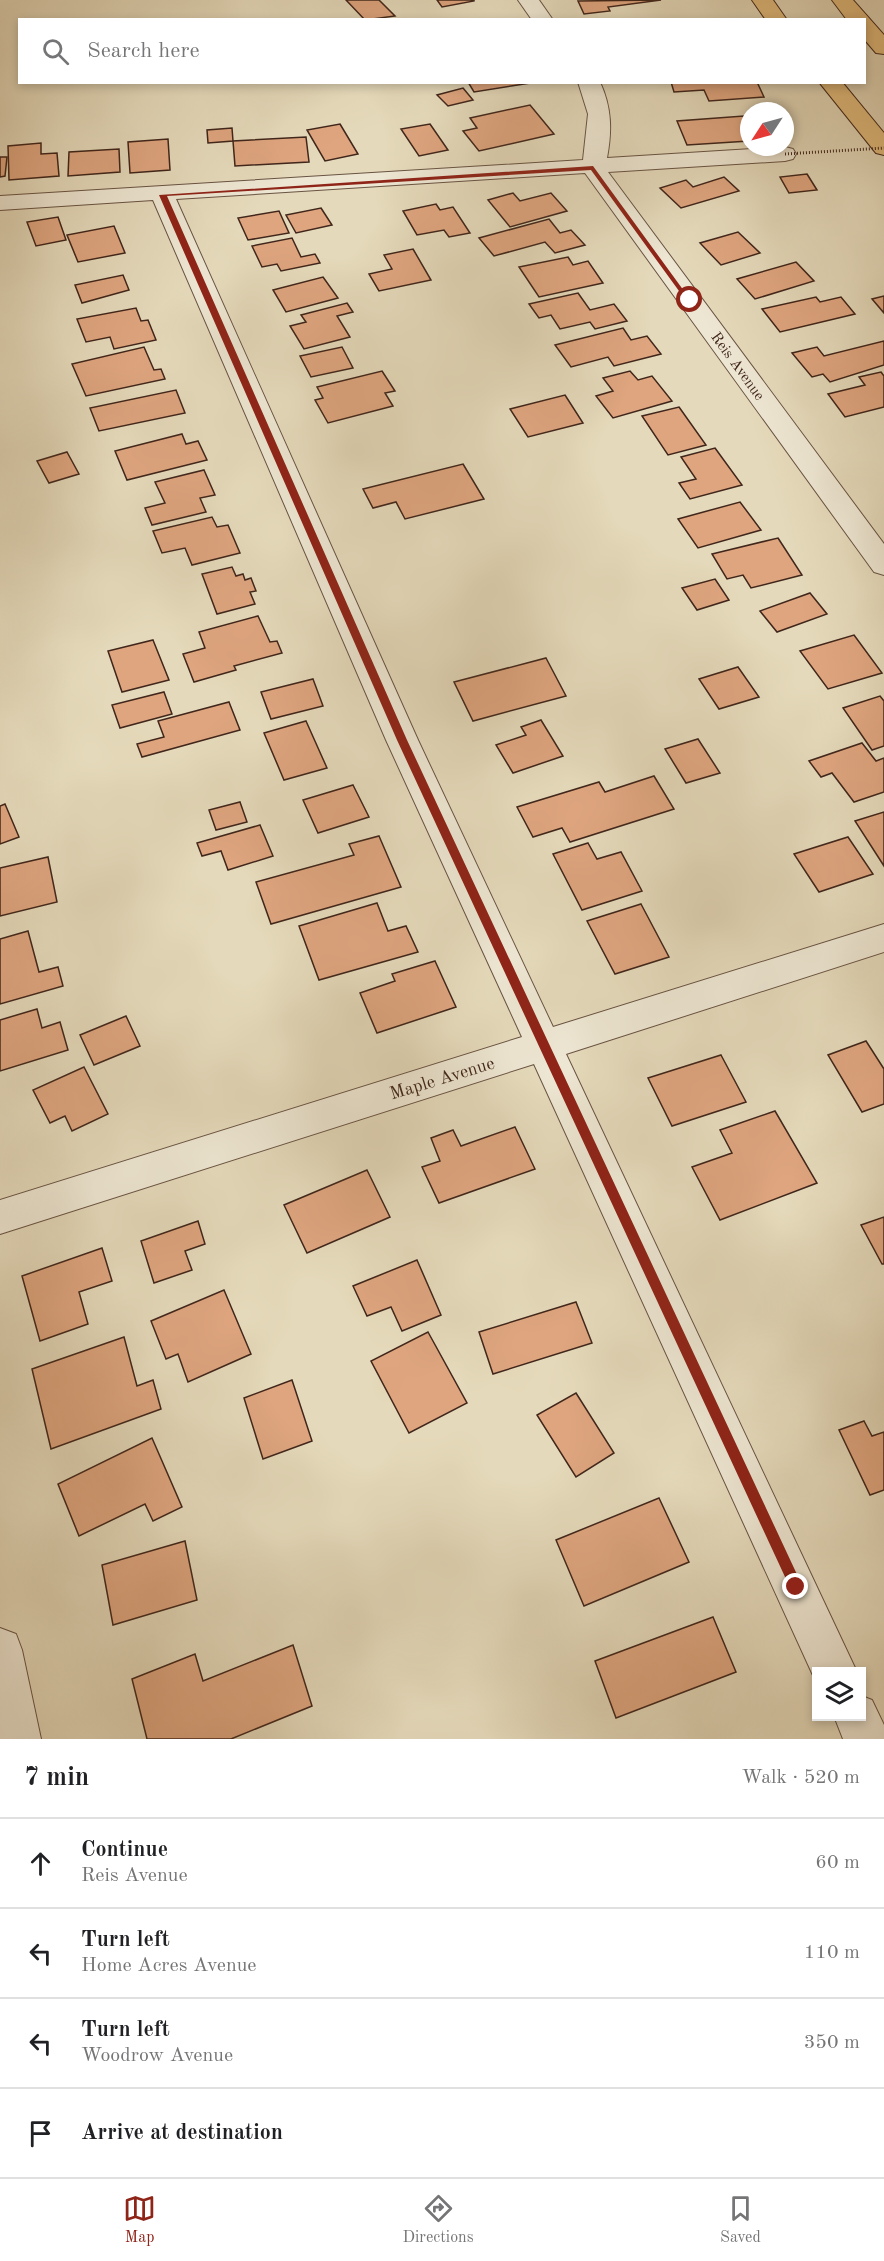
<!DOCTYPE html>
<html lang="en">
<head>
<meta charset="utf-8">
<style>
	body { margin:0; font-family:"Old Standard TT",serif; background:#f6f6f6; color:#202124 }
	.controls { position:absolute; right:18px; bottom:18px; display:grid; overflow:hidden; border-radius:0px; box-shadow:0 3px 9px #0003 }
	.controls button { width:54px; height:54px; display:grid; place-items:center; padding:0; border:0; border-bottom:2px solid #e0e0e0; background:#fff; color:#202124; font:30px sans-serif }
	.compass { position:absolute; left:740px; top:102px; width:54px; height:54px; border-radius:50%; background:#fff; box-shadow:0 3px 9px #0003; rotate:234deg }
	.stop { position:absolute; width:18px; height:18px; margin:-14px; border:4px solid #8f2418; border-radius:50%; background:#fff }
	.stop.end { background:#8f2418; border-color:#fff; box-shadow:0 2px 6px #0008 }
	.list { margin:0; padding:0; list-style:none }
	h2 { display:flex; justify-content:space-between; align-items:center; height:78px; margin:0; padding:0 24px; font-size:26px }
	h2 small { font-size:20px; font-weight:400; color:#757577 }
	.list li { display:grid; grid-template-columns:39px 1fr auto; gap:18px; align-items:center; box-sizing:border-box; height:90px; padding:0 24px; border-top:2px solid #e0e0e0 }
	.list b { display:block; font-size:22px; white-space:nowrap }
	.list p { margin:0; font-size:20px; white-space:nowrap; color:#757577 }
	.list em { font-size:20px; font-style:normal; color:#757577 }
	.icon { flex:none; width:33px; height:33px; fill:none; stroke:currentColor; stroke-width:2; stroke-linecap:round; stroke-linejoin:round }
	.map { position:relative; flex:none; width:884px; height:1739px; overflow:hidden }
	.search { position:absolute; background:#fff; box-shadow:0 3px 9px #0003; left:18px; right:18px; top:18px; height:66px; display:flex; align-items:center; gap:15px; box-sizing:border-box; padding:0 21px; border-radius:0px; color:#757577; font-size:22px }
	.sheet { height:438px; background:#fff }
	nav { display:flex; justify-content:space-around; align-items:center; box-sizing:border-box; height:84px; border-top:2px solid #e0e0e0; background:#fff; font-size:16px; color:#757577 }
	nav a { display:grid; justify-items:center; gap:3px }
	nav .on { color:#8f2418 }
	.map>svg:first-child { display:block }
	.building { fill:#dea57f; stroke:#40261b; stroke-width:1.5 }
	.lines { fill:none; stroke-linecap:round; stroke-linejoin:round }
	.minor-casing { stroke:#695343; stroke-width:2 }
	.highway-casing { stroke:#40261b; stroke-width:2 }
	.minor { fill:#ede6d2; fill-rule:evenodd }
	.highway { fill:#e2bc7d; fill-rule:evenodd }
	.path-bridge { stroke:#40261b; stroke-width:3; stroke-dasharray:1 2; stroke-linecap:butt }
	.route { fill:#8f2418 }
	.labels { text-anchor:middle; stroke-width:6; stroke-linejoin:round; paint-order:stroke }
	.far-street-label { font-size:15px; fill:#40261b; stroke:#ede6d2 }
	.street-label { font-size:18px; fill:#40261b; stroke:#ede6d2 }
</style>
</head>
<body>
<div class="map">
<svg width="884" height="1739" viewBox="0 0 884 1739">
	<rect width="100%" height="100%" fill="#e4d9ba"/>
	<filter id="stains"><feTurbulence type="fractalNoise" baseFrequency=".00333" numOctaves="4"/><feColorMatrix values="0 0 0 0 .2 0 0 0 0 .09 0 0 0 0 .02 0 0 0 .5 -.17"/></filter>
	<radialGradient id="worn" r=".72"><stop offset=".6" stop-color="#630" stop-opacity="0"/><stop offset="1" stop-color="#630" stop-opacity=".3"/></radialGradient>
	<g class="building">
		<polygon points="346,0 379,0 395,16 365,20"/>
		<polygon points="437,0 474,0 474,1 442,7"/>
		<polygon points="661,0 608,7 610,11 584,14 578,1"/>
		<polygon points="468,82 530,82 530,83 474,92"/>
		<polygon points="671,82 757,82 764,97 709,101 704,90 674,92"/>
		<polygon points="463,88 473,100 448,106 437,95"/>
		<polygon points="530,105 554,134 479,151 463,131 477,128 470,118"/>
		<polygon points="744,116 749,127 749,141 687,145 677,121"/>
		<polygon points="340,124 358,154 325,161 307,130"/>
		<polygon points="430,124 448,150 419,156 401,129"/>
		<polygon points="232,128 233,141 208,143 207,130"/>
		<polygon points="306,137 309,162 235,166 233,141"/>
		<polygon points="168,139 170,170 130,173 128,142"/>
		<polygon points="41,143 41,154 57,153 59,176 9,180 8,146"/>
		<polygon points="119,149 120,172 68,176 69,152"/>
		<polygon points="0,157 7,157 5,176 0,177"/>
		<polygon points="807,174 817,190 789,193 780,177"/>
		<polygon points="724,177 739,191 681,208 660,188 686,180 693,187"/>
		<polygon points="513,193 520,201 551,193 567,211 510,227 488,200"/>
		<polygon points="436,204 440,210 453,207 470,233 449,237 444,230 417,235 403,211"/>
		<polygon points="321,208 332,225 296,233 286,215"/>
		<polygon points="279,211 289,233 248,240 238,218"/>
		<polygon points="58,217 66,240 36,246 27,222"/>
		<polygon points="549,219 560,233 571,230 585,245 555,253 545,242 494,256 479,238"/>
		<polygon points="114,226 125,253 78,262 67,235"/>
		<polygon points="738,232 760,253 721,265 700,243"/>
		<polygon points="292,238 301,257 315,254 320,263 281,271 277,264 262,267 252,246"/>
		<polygon points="413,249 431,280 379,291 369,274 392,269 384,255"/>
		<polygon points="568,257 573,265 588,261 603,283 539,297 519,267"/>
		<polygon points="796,262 814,281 755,299 737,279"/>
		<polygon points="123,275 129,290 82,303 75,285"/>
		<polygon points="323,277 338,298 286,312 273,290"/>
		<polygon points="578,293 590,310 614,304 627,321 595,329 590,322 560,329 551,315 539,318 529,304"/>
		<polygon points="884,296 884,313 872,299"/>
		<polygon points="816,297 820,302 841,297 855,314 780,332 762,309"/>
		<polygon points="347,303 353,312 337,316 350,337 304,349 290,326 306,322 301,315"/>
		<polygon points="136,308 141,321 148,320 156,340 114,349 110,337 86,342 77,319"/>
		<polygon points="623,328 631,340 647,336 661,354 614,366 608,357 571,367 555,345"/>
		<polygon points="884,341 884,365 830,382 823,374 812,377 792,353 817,347 824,356"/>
		<polygon points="144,347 154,370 161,369 165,379 86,396 72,364"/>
		<polygon points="342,347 353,368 311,377 300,356"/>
		<polygon points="382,371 395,391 385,393 393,406 328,423 315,400 323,398 317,387"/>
		<polygon points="630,371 638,380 652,376 672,401 613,418 596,396 613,391 603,378"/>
		<polygon points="881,372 884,376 884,407 845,417 828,394 865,385 859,377"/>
		<polygon points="176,390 185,413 99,431 90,408"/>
		<polygon points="565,395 583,423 528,437 510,409"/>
		<polygon points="679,407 706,445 668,455 642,416"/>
		<polygon points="182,434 186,444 198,441 207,460 127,480 115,451"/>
		<polygon points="715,448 742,485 690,499 679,483 696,479 681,457"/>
		<polygon points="67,452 79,474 49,483 37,461"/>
		<polygon points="463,464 484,499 405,519 396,502 373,508 363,489"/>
		<polygon points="204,470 215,495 200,498 206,512 152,525 145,508 165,503 155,482"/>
		<polygon points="740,502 761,530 698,548 678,519"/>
		<polygon points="212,517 217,527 228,525 240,553 192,565 185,548 162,553 153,531"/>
		<polygon points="778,538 802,575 751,588 743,575 727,579 712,554"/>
		<polygon points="232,567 236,576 243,574 245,580 251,578 256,591 250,592 255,604 217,614 202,574"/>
		<polygon points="715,579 729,600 697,610 682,588"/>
		<polygon points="810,593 827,614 777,632 760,611"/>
		<polygon points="258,616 270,642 277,641 282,653 234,666 236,670 194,682 183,654 205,648 199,632"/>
		<polygon points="854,635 882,673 828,689 800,651"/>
		<polygon points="153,640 169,680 122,692 108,651"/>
		<polygon points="546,658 566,696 473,721 454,682"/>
		<polygon points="738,667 759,697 719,709 699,679"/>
		<polygon points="313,679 323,706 271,719 261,692"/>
		<polygon points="164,692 172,714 120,728 112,705"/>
		<polygon points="880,696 884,701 884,746 872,750 843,708"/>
		<polygon points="229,702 240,730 142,757 137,744 164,737 158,721"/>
		<polygon points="541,720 563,756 513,773 496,745 526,735 521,727"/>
		<polygon points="306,721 327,768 284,780 264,733"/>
		<polygon points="698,739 720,773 686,783 665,749"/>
		<polygon points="862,743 876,761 884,758 884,792 854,802 832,773 821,777 809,761"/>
		<polygon points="654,776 674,809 570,842 562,828 533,837 517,807 599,782 605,792"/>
		<polygon points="353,785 369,817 318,833 303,800"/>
		<polygon points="240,802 247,822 216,830 209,810"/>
		<polygon points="5,804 19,837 0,844 0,806"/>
		<polygon points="884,812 884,866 855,821"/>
		<polygon points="260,825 273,856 228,870 221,851 202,856 197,843"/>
		<polygon points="379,836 401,887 271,924 256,882 354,855 349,844"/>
		<polygon points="848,837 873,874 819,892 794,854"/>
		<polygon points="588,843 597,859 621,852 642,891 582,910 553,854"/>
		<polygon points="48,857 57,902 0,916 0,868"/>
		<polygon points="377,903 388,931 406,926 418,952 319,980 299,926"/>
		<polygon points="641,904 669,957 615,974 587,921"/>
		<polygon points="28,931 39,972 58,967 63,986 0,1004 0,939"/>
		<polygon points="435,961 456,1007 377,1033 360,993 395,981 392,974"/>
		<polygon points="37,1009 42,1028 60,1022 68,1050 0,1071 0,1020"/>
		<polygon points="126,1016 140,1046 94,1065 80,1035"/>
		<polygon points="866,1041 884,1069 884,1104 862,1112 828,1055"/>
		<polygon points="721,1055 746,1102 672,1126 648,1078"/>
		<polygon points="84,1067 108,1114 72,1131 65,1116 50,1123 33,1090"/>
		<polygon points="775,1111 817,1183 720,1220 692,1167 732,1153 720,1130"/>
		<polygon points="515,1127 535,1169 439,1203 422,1167 440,1161 431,1138 453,1130 461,1146"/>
		<polygon points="367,1170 390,1217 307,1253 284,1205"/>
		<polygon points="884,1217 884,1264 882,1264 861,1225"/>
		<polygon points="198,1221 205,1244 185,1251 192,1270 154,1283 141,1241"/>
		<polygon points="102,1248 112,1281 79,1292 88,1324 40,1341 22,1276"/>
		<polygon points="417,1260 441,1315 402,1331 391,1307 367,1316 353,1286"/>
		<polygon points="224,1290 251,1354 188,1382 178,1354 166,1359 151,1321"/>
		<polygon points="576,1302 592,1343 493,1374 479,1332"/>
		<polygon points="428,1332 467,1403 409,1433 371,1361"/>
		<polygon points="124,1337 137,1386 153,1380 161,1409 51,1449 32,1369"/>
		<polygon points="292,1380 312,1441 263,1459 244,1398"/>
		<polygon points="576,1393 614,1453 576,1477 537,1415"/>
		<polygon points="864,1421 872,1436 884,1432 884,1490 870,1495 839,1430"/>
		<polygon points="152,1438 182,1507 153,1521 145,1504 79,1536 58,1484"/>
		<polygon points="659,1498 689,1562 584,1606 556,1540"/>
		<polygon points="185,1541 197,1600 113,1625 102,1565"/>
		<polygon points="713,1617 736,1672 616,1718 595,1661"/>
		<polygon points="293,1645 312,1706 231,1739 147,1739 132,1679 195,1654 203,1681"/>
	</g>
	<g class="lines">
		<g class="minor-casing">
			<g id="minor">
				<polygon points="518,0 539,0 553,20 532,20"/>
				<path d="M578 82H600C612 108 612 131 607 158L785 147 793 149 796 154 793 159 785 161 608 172 884 544V575L874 572 585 173 176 199 418 740 553 1027 884 924V952L566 1054 857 1672H816V1682L534 1064 0 1234V1200L522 1037 386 740 153 200 0 210V196L583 160 588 114Z"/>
				<polygon points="0,1628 16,1634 22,1650 41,1739 0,1739"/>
				<polygon points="862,1696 872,1700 884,1725 884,1739 843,1739 834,1716 862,1716"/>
			</g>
		</g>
		<g class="highway-casing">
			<g id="highway">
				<polygon points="752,0 773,0 787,20 766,20"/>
				<polygon points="832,0 853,0 884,35 884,54 876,53 864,39 864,20 847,20"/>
				<polygon points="819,82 842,82 884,133 884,155 876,153"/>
			</g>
		</g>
		<use href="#minor" class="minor"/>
		<use href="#highway" class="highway"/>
		<polyline class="path-bridge" points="785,154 884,148"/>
	</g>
	<polygon class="route" points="593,166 692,302 687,302 591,170 167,196 407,740 801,1583 801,1592 796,1594 792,1592 397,740 159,195"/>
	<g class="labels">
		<g class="far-street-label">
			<text transform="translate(738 366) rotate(54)" y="5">Reis Avenue</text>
		</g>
		<g class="street-label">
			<text transform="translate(442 1078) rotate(-17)" y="6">Maple Avenue</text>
		</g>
	</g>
	<rect width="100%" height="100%" filter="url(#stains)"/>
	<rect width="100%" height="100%" fill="url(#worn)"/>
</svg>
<div class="controls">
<button><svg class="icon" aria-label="layers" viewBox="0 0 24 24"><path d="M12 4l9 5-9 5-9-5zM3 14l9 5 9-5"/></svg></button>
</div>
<svg class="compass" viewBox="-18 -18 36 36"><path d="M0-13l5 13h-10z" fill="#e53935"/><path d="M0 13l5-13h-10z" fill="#757577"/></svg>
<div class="stop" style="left:690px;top:300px"></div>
<div class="stop end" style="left:796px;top:1587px"></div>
<div class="search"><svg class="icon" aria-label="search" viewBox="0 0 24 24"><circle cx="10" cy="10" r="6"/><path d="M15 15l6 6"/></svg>Search here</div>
</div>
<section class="sheet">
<h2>7 min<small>Walk · 520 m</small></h2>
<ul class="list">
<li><svg class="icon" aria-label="ahead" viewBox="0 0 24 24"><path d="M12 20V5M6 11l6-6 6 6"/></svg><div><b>Continue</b><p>Reis Avenue</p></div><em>60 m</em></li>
<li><svg class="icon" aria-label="left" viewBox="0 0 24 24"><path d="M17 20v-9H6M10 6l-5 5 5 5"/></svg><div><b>Turn left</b><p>Home Acres Avenue</p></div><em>110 m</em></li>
<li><svg class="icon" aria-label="left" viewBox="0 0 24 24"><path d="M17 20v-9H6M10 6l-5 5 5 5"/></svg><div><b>Turn left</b><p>Woodrow Avenue</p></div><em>350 m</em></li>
<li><svg class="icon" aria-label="arrive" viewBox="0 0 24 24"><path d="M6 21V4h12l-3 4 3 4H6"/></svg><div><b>Arrive at destination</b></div></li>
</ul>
</section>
<nav>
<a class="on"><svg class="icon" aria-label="map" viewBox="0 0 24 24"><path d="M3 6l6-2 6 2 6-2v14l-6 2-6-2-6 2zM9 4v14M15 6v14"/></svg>Map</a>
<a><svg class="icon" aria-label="directions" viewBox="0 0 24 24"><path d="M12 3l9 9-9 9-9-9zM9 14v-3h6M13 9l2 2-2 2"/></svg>Directions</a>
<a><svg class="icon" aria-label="saved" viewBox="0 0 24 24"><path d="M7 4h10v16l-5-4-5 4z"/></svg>Saved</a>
</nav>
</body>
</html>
